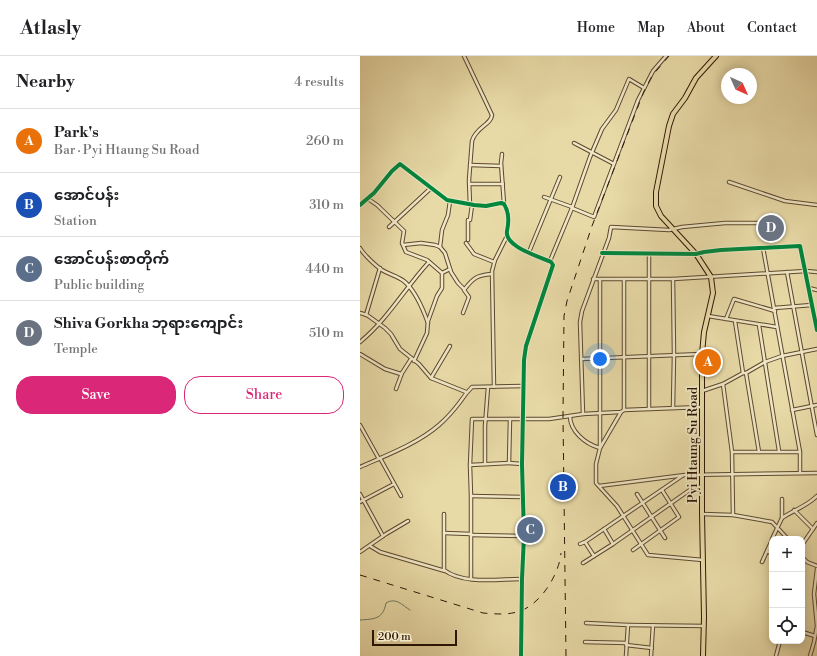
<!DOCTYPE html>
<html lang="en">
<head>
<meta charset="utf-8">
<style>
	body { margin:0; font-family:"Libre Bodoni","Noto Sans Myanmar",serif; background:#f2f2f2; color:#202124 }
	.controls { position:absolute; right:12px; bottom:12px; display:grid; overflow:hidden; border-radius:8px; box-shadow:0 2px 10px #0003 }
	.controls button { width:36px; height:36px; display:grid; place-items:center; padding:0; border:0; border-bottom:1px solid #e0e0e0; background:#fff; color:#202124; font:20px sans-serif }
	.compass { position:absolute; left:361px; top:12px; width:36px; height:36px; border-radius:50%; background:#fff; box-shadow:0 2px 10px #0003; rotate:135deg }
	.scale { position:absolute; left:12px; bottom:10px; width:85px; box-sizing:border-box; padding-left:4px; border:2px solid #2f1705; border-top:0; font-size:11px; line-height:14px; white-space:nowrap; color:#2f1705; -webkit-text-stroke:3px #f0e7c6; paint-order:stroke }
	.you { position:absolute; left:240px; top:303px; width:14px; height:14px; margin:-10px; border:3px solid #fff; border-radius:50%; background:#1a73e8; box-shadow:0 0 0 6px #1a73e833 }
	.badge { display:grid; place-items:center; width:26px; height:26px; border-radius:50%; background:#db2777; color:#fff; font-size:13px; font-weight:700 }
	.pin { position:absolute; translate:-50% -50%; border:2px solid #fff; box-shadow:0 1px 4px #0006 }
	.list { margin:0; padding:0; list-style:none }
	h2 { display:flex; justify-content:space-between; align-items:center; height:52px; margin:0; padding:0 16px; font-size:17px }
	h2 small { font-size:13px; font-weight:400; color:#757577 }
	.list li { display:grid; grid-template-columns:26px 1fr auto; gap:12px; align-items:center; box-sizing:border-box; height:64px; padding:0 16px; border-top:1px solid #e0e0e0 }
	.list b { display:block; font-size:15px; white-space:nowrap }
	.list p { margin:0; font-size:13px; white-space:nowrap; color:#757577 }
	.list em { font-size:13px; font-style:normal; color:#757577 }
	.actions { display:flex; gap:8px; padding:12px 16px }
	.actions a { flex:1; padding:9px 0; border:1px solid #db2777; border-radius:16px; text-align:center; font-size:14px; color:#db2777 }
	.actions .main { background:#db2777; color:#fff }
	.icon { flex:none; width:22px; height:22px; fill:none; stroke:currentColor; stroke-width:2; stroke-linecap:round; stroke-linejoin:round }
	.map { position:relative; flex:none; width:457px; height:600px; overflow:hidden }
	header { display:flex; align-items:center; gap:24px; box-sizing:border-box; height:56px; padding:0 20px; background:#fff; border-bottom:1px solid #e0e0e0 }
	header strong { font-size:19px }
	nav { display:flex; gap:22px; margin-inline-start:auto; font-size:14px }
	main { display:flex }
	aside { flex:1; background:#fff }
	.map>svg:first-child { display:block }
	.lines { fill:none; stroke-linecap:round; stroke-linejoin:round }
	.stream { stroke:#6e7964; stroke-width:1 }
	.minor-casing { stroke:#5d482e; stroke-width:4.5 }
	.trunk-casing { stroke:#2f1705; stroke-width:6 }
	.minor { stroke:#f0e7c6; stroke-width:2.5 }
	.trunk { stroke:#e8daa7; stroke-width:4 }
	.rail { stroke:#2f1705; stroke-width:1; stroke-dasharray:7 7; stroke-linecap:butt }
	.cycleway-casing { stroke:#f0e7c6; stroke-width:6 }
	.cycleway { stroke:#00873e; stroke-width:4 }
	.labels { text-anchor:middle; stroke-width:3.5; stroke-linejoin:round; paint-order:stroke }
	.street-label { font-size:13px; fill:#2f1705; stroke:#f0e7c6 }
</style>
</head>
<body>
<header>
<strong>Atlasly</strong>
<nav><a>Home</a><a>Map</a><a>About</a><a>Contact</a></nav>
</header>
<main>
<aside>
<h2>Nearby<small>4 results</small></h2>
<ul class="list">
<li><span class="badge" style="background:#e8710a">A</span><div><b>Park's</b><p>Bar · Pyi Htaung Su Road</p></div><em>260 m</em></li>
<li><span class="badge" style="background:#1a4fb4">B</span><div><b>အောင်ပန်း</b><p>Station</p></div><em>310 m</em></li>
<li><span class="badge" style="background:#5c6f8a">C</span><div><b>အောင်ပန်းစာတိုက်</b><p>Public building</p></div><em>440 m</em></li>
<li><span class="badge" style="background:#6b7280">D</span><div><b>Shiva Gorkha ဘုရားကျောင်း</b><p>Temple</p></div><em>510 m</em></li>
</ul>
<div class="actions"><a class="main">Save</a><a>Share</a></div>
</aside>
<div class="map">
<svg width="457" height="600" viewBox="0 0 457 600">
	<rect width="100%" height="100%" fill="#e8daa7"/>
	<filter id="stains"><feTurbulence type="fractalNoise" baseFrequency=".005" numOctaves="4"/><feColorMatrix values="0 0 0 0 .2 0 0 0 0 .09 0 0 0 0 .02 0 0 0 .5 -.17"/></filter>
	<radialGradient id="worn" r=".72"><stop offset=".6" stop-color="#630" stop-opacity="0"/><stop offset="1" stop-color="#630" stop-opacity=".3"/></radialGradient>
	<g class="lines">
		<path class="stream" d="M0 564C15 563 23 563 26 547 36 541 42 549 50 554"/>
		<g class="minor-casing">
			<g id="minor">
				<path d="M104 0 132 59C131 69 116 71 112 85L109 124 110 149"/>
				<polyline points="214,87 254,108"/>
				<polyline points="142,98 141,107 144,148"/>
				<polyline points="110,109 141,110"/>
				<polyline points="369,126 425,145 457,149"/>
				<polyline points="109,128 143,128"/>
				<polyline points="184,141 212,151"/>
				<polyline points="8,143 17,149 44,175 42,187 46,196 67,204 82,217 82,232 77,240 68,265 67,277 54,305"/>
				<path d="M0 149 14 137 32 115 40 108 87 144 114 149 126 150 141 147 144 148C149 156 149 166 147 175 144 191 181 201 191 206L193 209 166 290 164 304 162 408 164 480 162 523 161 600"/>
				<polyline points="212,152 230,101 242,73 256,54 269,23 284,32"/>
				<polyline points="29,171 71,132"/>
				<polyline points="108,184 108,164 110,164 112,149"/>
				<polyline points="106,187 114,198 134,206"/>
				<polyline points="43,189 61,187 75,189 80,191 85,197 91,216 98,227 104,233"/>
				<polyline points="80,191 82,174 88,159 90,145"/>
				<path d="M0 192C4 199 16 210 22 214 30 219 38 220 45 226 56 236 63 253 68 267"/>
				<polyline points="403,192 440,396 440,417"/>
				<polyline points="169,196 200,121"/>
				<polyline points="242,197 336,198 344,196 361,194 440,190 457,274"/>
				<polyline points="190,205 212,152 234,161 278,44 293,15 306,0"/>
				<polyline points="427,216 457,379"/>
				<polyline points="82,217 90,213"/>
				<polyline points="233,223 313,223 446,215 457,216"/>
				<polyline points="449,232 457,234"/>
				<polyline points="414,252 452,249"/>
				<polyline points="0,257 7,259 25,272 31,278 40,293 59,308 71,322 106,336"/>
				<path d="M103 257 109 241 104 234C113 222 117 219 132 218"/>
				<polyline points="6,259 20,212"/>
				<polyline points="348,260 417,271"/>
				<polyline points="366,263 374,243 415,255"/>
				<polyline points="375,265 383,317"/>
				<polyline points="399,269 419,395"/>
				<path d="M0 286C28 263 45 232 69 206"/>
				<polyline points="0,298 25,313 41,318"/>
				<polyline points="221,303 342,298"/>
				<polyline points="386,317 399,396"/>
				<polyline points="71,322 90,290"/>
				<polyline points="363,328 372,396 373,459"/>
				<polyline points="134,331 132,215 135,204 147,180"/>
				<polyline points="36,333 42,317 51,303"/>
				<polyline points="342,335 363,328 383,317 386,317 405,306 422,300 457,293"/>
				<polyline points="313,352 314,298 313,223"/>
				<polyline points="289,353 289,198"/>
				<polyline points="264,354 264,223"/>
				<polyline points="432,354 457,349"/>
				<polyline points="261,356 240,392 236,408 236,427 257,450 288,499 343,504"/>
				<polyline points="223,358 220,266 222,255 249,182 251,171 309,174 322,171 365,167 414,167"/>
				<path d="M210 360C210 375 225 388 240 392V224"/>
				<polyline points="0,369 19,403"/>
				<polyline points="372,396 440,396"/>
				<polyline points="20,402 41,440"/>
				<polyline points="149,407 150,363"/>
				<polyline points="125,408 125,370 128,331"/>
				<polyline points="110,409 112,363 189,363 223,358 261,356 264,354 342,351"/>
				<path d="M0 411C27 399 57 388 79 369 87 362 94 354 100 346 104 340 107 336 112 331L163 330"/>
				<polyline points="239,430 325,419 457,417"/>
				<polyline points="0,438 23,480"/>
				<polyline points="277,438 305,482"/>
				<polyline points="111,440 163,441"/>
				<polyline points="0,446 34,428"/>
				<polyline points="434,454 453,473"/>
				<path d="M84 458V514C104 529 138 523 162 523"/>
				<polyline points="342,458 373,459 412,466 428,483"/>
				<path d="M422 462C434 454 447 450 457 440"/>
				<polyline points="244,473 253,488"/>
				<polyline points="84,477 111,478"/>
				<polyline points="111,479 164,480"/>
				<polyline points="412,483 422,462 422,443"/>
				<polyline points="225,486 234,500"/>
				<polyline points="220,488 225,486 322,420"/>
				<polyline points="442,489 457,467"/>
				<polyline points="10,490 20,496 85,515"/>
				<polyline points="273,494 319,461 302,434"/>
				<polyline points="407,495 412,498"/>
				<polyline points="0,496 26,478 48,465"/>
				<polyline points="442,501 447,506 457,510"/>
				<polyline points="402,506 412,484"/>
				<polyline points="223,507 253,488 334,431 342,431"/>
				<polyline points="111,523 111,440 110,409 149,407 162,408"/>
				<polyline points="226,567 268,569 266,600"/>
				<polyline points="268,569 344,570"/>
				<polyline points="442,576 455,580"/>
				<polyline points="225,586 267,587"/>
				<polyline points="266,589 292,592"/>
				<polyline points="291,600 293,569"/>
				<polyline points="416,600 420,585"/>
				<polyline points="450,600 454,586 457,570 454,538 457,513"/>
			</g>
		</g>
		<g class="trunk-casing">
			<polyline id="trunk" points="343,600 344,561 342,458 342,298 344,276 353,237 351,221 336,198 301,160 296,150 296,136 309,70 313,58 325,42 336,22 356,0"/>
		</g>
		<use href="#minor" class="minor"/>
		<use href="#trunk" class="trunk"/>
		<g class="rail">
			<path d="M0 519 123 557C135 558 146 559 157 556 180 550 199 519 201 497"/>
			<polyline points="206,600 203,360 204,260 207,245 232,170 284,35 292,20 309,0"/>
		</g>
		<g class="cycleway-casing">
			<g id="cycleway">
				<path d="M0 149 14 137 32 115 40 108 87 144 114 149 126 150 141 147 144 148C149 156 149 166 147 175 144 191 181 201 191 206L193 209 166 290 164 304 162 408 164 480 162 523 161 600"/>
				<polyline points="242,197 336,198 344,196 361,194 440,190 457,274"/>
			</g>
		</g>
		<use href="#cycleway" class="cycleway"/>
	</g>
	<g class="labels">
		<g class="street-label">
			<text transform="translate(332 389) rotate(-90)" y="5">Pyi Htaung Su Road</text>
		</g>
	</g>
	<rect width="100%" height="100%" filter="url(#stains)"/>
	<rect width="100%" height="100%" fill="url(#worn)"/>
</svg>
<div class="controls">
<button>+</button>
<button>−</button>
<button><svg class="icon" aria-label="locate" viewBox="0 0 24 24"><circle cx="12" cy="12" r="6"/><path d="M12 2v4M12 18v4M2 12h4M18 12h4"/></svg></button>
</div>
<svg class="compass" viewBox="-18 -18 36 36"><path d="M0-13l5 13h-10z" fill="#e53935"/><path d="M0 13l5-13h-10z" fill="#757577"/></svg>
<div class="scale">200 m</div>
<div class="you"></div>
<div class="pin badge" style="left:348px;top:306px;background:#e8710a">A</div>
<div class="pin badge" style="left:203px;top:431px;background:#1a4fb4">B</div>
<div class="pin badge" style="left:170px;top:474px;background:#5c6f8a">C</div>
<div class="pin badge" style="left:411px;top:172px;background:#6b7280">D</div>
</div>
</main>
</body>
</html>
